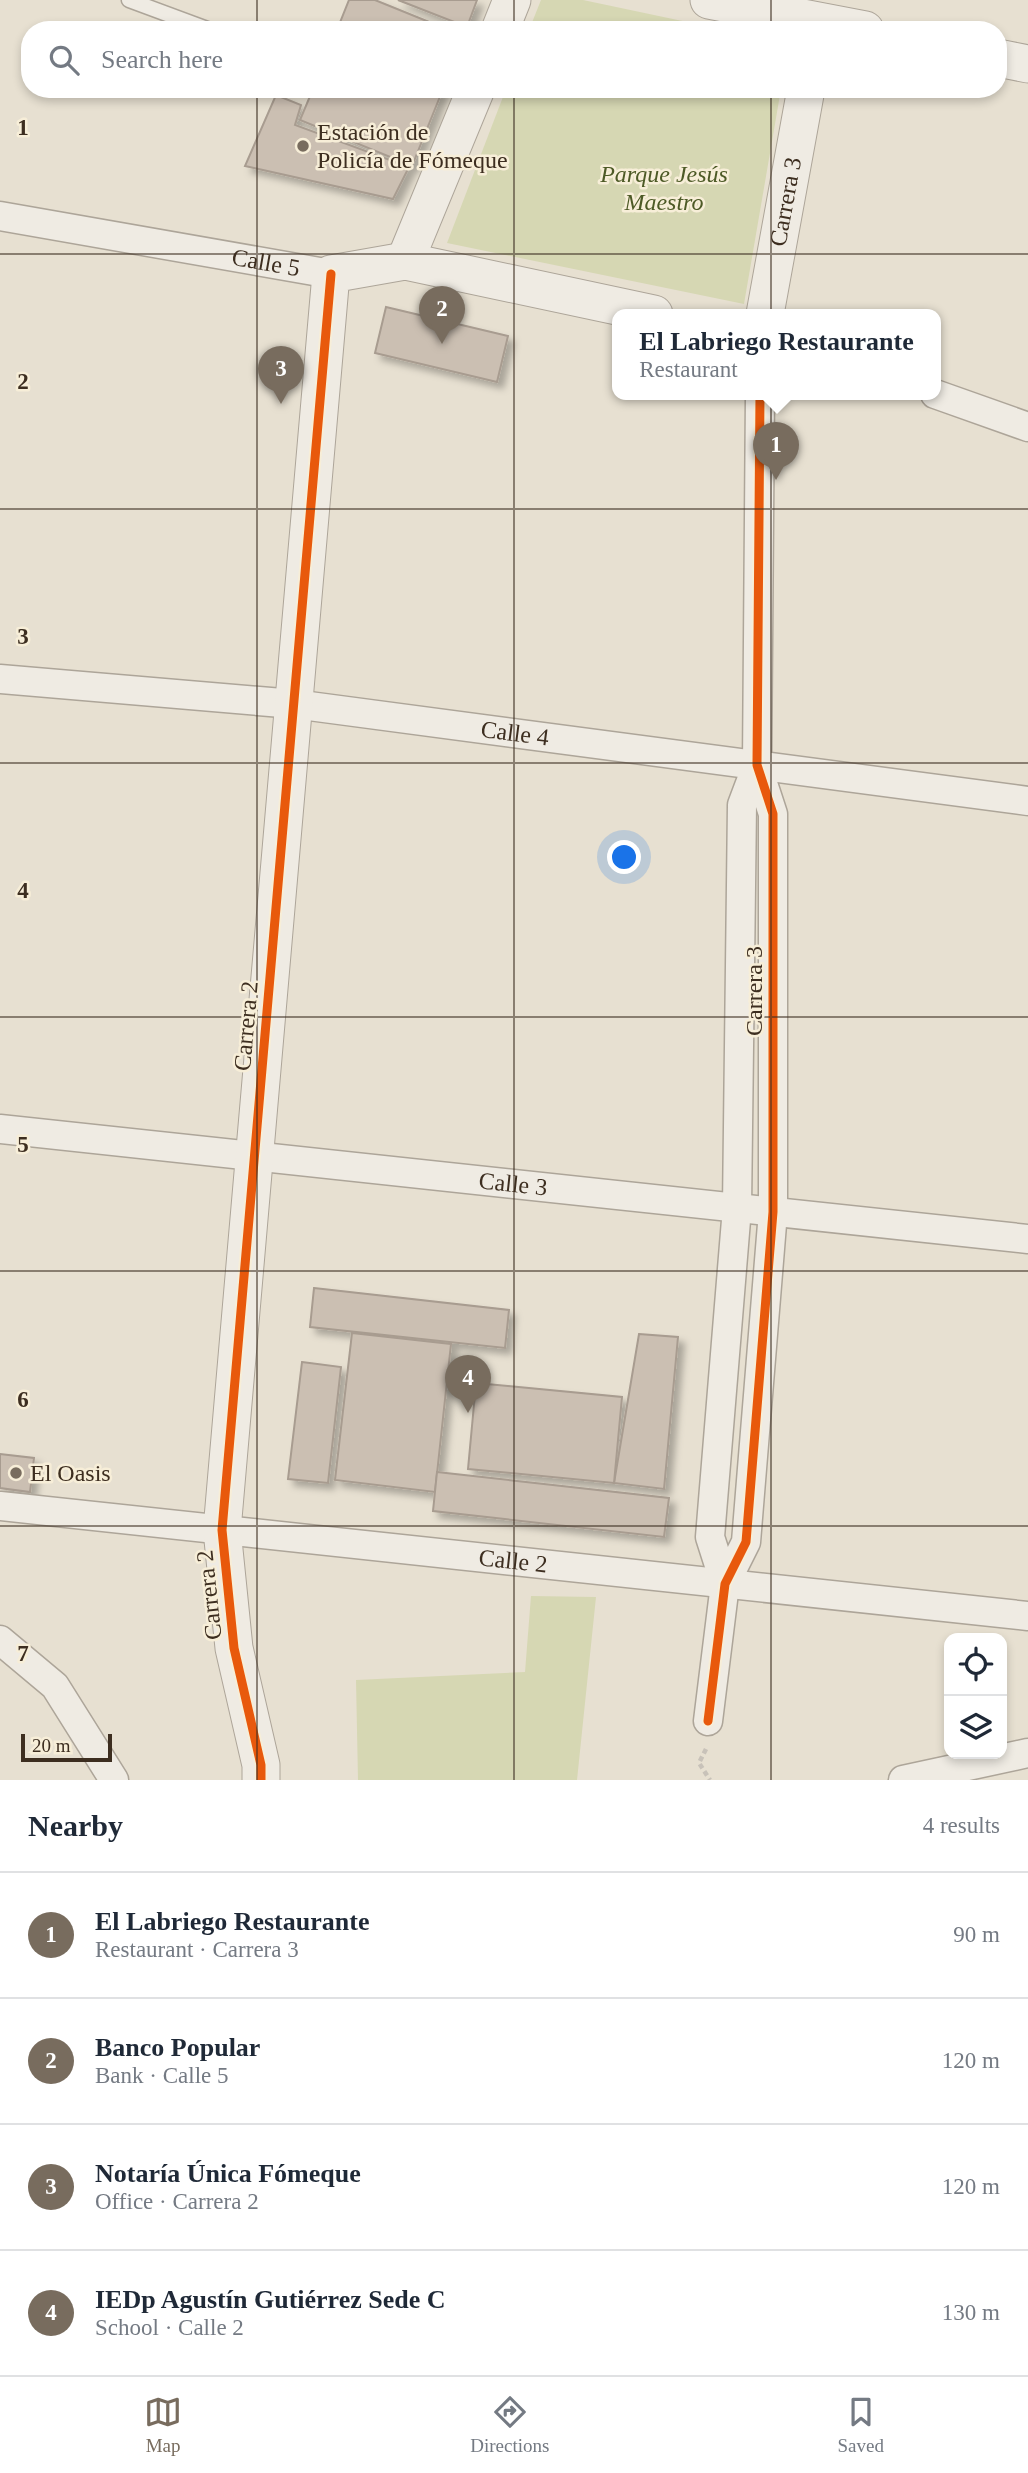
<!DOCTYPE html>
<html lang="en">
<head>
<meta charset="utf-8">
<style>
	body { margin:0; font-family:Georgia,serif; background:#f6f6f7; color:#1f2937 }
	.controls { position:absolute; right:21px; bottom:21px; display:grid; overflow:hidden; border-radius:14px; box-shadow:0 4px 10px #0003 }
	.controls button { width:63px; height:63px; display:grid; place-items:center; padding:0; border:0; border-bottom:2px solid #e0e1e3; background:#fff; color:#1f2937; font:35px sans-serif }
	.scale { position:absolute; left:21px; bottom:18px; width:91px; box-sizing:border-box; padding-left:7px; border:4px solid #3d2e20; border-top:0; font-size:19px; line-height:24px; white-space:nowrap; color:#3d2e20; -webkit-text-stroke:5px #f7eed8; paint-order:stroke }
	.you { position:absolute; left:625px; top:858px; width:24px; height:24px; margin:-18px; border:5px solid #fff; border-radius:50%; background:#1a73e8; box-shadow:0 0 0 10px #1a73e833 }
	.badge { display:grid; place-items:center; width:46px; height:46px; border-radius:50%; background:#786c5e; color:#fff; font-size:23px; font-weight:700 }
	.pin { position:absolute; translate:-50% -58px; filter:drop-shadow(0 2px 4px #0008) }
	.pin::after { content:''; position:absolute; top:37px; width:24px; height:21px; background:inherit; clip-path:polygon(0 0,100% 0,50% 100%) }
	.popup { position:absolute; left:612px; top:309px; width:329px; height:91px; box-sizing:border-box; display:grid; place-content:center; border-radius:14px; background:#fff; filter:drop-shadow(0 2px 5px #0005); font-size:23px; white-space:nowrap; color:#747a83 }
	.popup b { font-size:26px; color:#1f2937 }
	.popup::after { content:''; position:absolute; left:50%; top:100%; margin-left:-14px; border:14px solid transparent; border-top-color:#fff }
	.list { margin:0; padding:0; list-style:none }
	h2 { display:flex; justify-content:space-between; align-items:center; height:91px; margin:0; padding:0 28px; font-size:30px }
	h2 small { font-size:23px; font-weight:400; color:#747a83 }
	.list li { display:grid; grid-template-columns:46px 1fr auto; gap:21px; align-items:center; box-sizing:border-box; height:126px; padding:0 28px; border-top:2px solid #e0e1e3 }
	.list b { display:block; font-size:26px; white-space:nowrap }
	.list p { margin:0; font-size:23px; white-space:nowrap; color:#747a83 }
	.list em { font-size:23px; font-style:normal; color:#747a83 }
	.icon { flex:none; width:38px; height:38px; fill:none; stroke:currentColor; stroke-width:2; stroke-linecap:round; stroke-linejoin:round }
	.map { position:relative; flex:none; width:1028px; height:1780px; overflow:hidden }
	.search { position:absolute; background:#fff; box-shadow:0 4px 10px #0003; left:21px; right:21px; top:21px; height:77px; display:flex; align-items:center; gap:18px; box-sizing:border-box; padding:0 24px; border-radius:28px; color:#747a83; font-size:26px }
	.sheet { height:595px; background:#fff }
	nav { display:flex; justify-content:space-around; align-items:center; box-sizing:border-box; height:98px; border-top:2px solid #e0e1e3; background:#fff; font-size:19px; color:#747a83 }
	nav a { display:grid; justify-items:center; gap:4px }
	nav .on { color:#786c5e }
	.map>svg:first-child { display:block }
	.green { fill:#d6d7b3 }
	.building { fill:#cbbfb2; stroke:#a89c90; stroke-width:2; filter:url(#shadow) }
	.lines { fill:none; stroke-linecap:round; stroke-linejoin:round }
	.service-casing { stroke:#ada599; stroke-width:17 }
	.minor-casing { stroke:#ada599; stroke-width:31 }
	.tertiary-casing { stroke:#ada599; stroke-width:39 }
	.path { stroke:#c8c2b9; stroke-width:4.5; stroke-dasharray:5 3.5; stroke-linecap:butt }
	.service { stroke:#efebe3; stroke-width:14 }
	.minor { stroke:#efebe3; stroke-width:28 }
	.tertiary { stroke:#efebe3; stroke-width:37 }
	.cycleway-casing { stroke:#f7eed8; stroke-width:13 }
	.cycleway { stroke:#e8590c; stroke-width:9 }
	.grid { fill:none; stroke:#3d2e20; stroke-width:2; stroke-opacity:0.55 }
	.poi-dot { fill:#786c5e; stroke:#f7eed8; stroke-width:2.5 }
	.labels { text-anchor:middle; stroke-width:5; stroke-linejoin:round; paint-order:stroke }
	.poi-label { font-size:24px; fill:#3d2e20; stroke:#f7eed8; text-anchor:start }
	.park-label { font-size:24px; font-style:italic; fill:#4d5a26; stroke:#f7eed8 }
	.street-label { font-size:24px; fill:#3d2e20; stroke:#f7eed8 }
	.grid-label { font-size:23px; text-anchor:middle; font-weight:bold; fill:#3d2e20; stroke:#f7eed8; stroke-width:5; stroke-linejoin:round; paint-order:stroke }
</style>
</head>
<body>
<div class="map">
<svg width="1028" height="1780" viewBox="0 0 1028 1780">
	<defs>
		<filter id="shadow"><feDropShadow dx="6" dy="6" stdDeviation="3.5" flood-color="#0004"/></filter>
	</defs>
	<rect width="100%" height="100%" fill="#e7e0d1"/>
	<g class="green">
		<polygon points="541,0 583,0 725,30 529,30"/>
		<polygon points="506,89 781,89 744,304 447,243"/>
		<polygon points="531,1596 596,1597 577,1780 358,1780 356,1680 525,1672"/>
	</g>
	<g class="building">
		<polygon points="349,0 375,0 449,30 337,30"/>
		<polygon points="398,0 477,0 467,27"/>
		<polygon points="313,89 443,89 412,166 300,120"/>
		<polygon points="276,95 301,105 295,125 409,167 393,199 245,166"/>
		<polygon points="386,307 508,336 497,382 375,353"/>
		<polygon points="314,1288 509,1310 505,1348 310,1327"/>
		<polygon points="352,1333 451,1344 435,1492 335,1480"/>
		<polygon points="639,1334 678,1337 664,1489 614,1483"/>
		<polygon points="302,1362 341,1367 328,1483 288,1479"/>
		<polygon points="476,1383 622,1397 614,1483 468,1469"/>
		<polygon points="0,1454 34,1458 30,1492 0,1488"/>
		<polygon points="437,1472 669,1498 664,1537 433,1511"/>
	</g>
	<g class="lines">
		<g class="service-casing">
			<polyline id="service" points="129,0 210,30"/>
		</g>
		<g class="minor-casing">
			<g id="minor">
				<path id="s1" d="M0 216 331 274"/>
				<polyline points="935,394 1028,427"/>
				<path id="s2" d="M0 679 294 704 1028 801"/>
				<path id="s3" d="M0 1129 1028 1239"/>
				<path id="s4" d="M0 1506 1028 1616"/>
				<polyline points="725,1584 710,1537 737,1208 742,805 757,765"/>
				<polyline points="0,1640 55,1686 114,1780"/>
				<polyline points="708,1721 725,1584 746,1542 773,1212 773,814 757,765 760,394"/>
				<polyline points="903,1780 1028,1753"/>
			</g>
		</g>
		<g class="tertiary-casing">
			<g id="tertiary">
				<polyline points="709,0 865,30"/>
				<polyline points="500,30 512,0"/>
				<polyline points="998,58 1028,64"/>
				<polyline points="405,261 476,89"/>
				<path id="s5" d="M765 314 806 89"/>
				<polyline points="261,1780 261,1765 234,1648 222,1530 331,274 405,261 654,314"/>
			</g>
		</g>
		<polyline class="path" points="706,1749 699,1763 710,1780"/>
		<use href="#service" class="service"/>
		<use href="#minor" class="minor"/>
		<use href="#tertiary" class="tertiary"/>
		<g class="cycleway-casing">
			<g id="cycleway">
				<polyline points="708,1721 725,1584 746,1542 773,1212 773,814 757,765 760,394"/>
				<polyline points="261,1780 261,1765 234,1648 222,1530 331,274"/>
			</g>
		</g>
		<use href="#cycleway" class="cycleway"/>
	</g>
	<path class="grid" d="M257 0V30M514 0V30M771 0V30M257 89V1780M514 89V1780M771 89V1780M0 254H1028M0 509H1028M0 763H1028M0 1017H1028M0 1271H1028M0 1526H1028"/>
	<g class="poi-dot">
		<circle cx="303" cy="146" r="7"/>
		<circle cx="16" cy="1473" r="7"/>
	</g>
	<g class="labels">
		<g class="poi-label">
			<text x="317" y="140">Estación de<tspan x="317" dy="28">Policía de Fómeque</tspan></text>
			<text x="30" y="1481">El Oasis</text>
		</g>
		<g class="park-label">
			<text x="664" y="182">Parque Jesús<tspan x="664" dy="28">Maestro</tspan></text>
		</g>
		<g class="street-label">
			<text dy="8" stroke="none"><textPath href="#s5" startOffset="114">Carrera 3</textPath></text>
			<text dy="8" stroke="none"><textPath href="#s1" startOffset="270">Calle 5</textPath></text>
			<text dy="8" stroke="none"><textPath href="#s2" startOffset="518">Calle 4</textPath></text>
			<text transform="translate(754 991) rotate(-90)" y="8">Carrera 3</text>
			<text transform="translate(246 1026) rotate(-85)" y="8">Carrera 2</text>
			<text dy="8" stroke="none"><textPath href="#s3" startOffset="516">Calle 3</textPath></text>
			<text dy="8" stroke="none"><textPath href="#s4" startOffset="516">Calle 2</textPath></text>
			<text transform="translate(209 1595) rotate(-96)" y="8">Carrera 2</text>
		</g>
	</g>
	<g class="grid-label">
		<text x="23" y="135">1</text>
		<text x="23" y="389">2</text>
		<text x="23" y="644">3</text>
		<text x="23" y="898">4</text>
		<text x="23" y="1152">5</text>
		<text x="23" y="1407">6</text>
		<text x="23" y="1661">7</text>
	</g>
</svg>
<div class="controls">
<button><svg class="icon" aria-label="locate" viewBox="0 0 24 24"><circle cx="12" cy="12" r="6"/><path d="M12 2v4M12 18v4M2 12h4M18 12h4"/></svg></button>
<button><svg class="icon" aria-label="layers" viewBox="0 0 24 24"><path d="M12 4l9 5-9 5-9-5zM3 14l9 5 9-5"/></svg></button>
</div>
<div class="scale">20 m</div>
<div class="you"></div>
<div class="pin badge" style="left:776px;top:480px">1</div>
<div class="popup"><b>El Labriego Restaurante</b>Restaurant</div>
<div class="pin badge" style="left:442px;top:344px">2</div>
<div class="pin badge" style="left:281px;top:404px">3</div>
<div class="pin badge" style="left:468px;top:1413px">4</div>
<div class="search"><svg class="icon" aria-label="search" viewBox="0 0 24 24"><circle cx="10" cy="10" r="6"/><path d="M15 15l6 6"/></svg>Search here</div>
</div>
<section class="sheet">
<h2>Nearby<small>4 results</small></h2>
<ul class="list">
<li><span class="badge">1</span><div><b>El Labriego Restaurante</b><p>Restaurant · Carrera 3</p></div><em>90 m</em></li>
<li><span class="badge">2</span><div><b>Banco Popular</b><p>Bank · Calle 5</p></div><em>120 m</em></li>
<li><span class="badge">3</span><div><b>Notaría Única Fómeque</b><p>Office · Carrera 2</p></div><em>120 m</em></li>
<li><span class="badge">4</span><div><b>IEDp Agustín Gutiérrez Sede C</b><p>School · Calle 2</p></div><em>130 m</em></li>
</ul>
</section>
<nav>
<a class="on"><svg class="icon" aria-label="map" viewBox="0 0 24 24"><path d="M3 6l6-2 6 2 6-2v14l-6 2-6-2-6 2zM9 4v14M15 6v14"/></svg>Map</a>
<a><svg class="icon" aria-label="directions" viewBox="0 0 24 24"><path d="M12 3l9 9-9 9-9-9zM9 14v-3h6M13 9l2 2-2 2"/></svg>Directions</a>
<a><svg class="icon" aria-label="saved" viewBox="0 0 24 24"><path d="M7 4h10v16l-5-4-5 4z"/></svg>Saved</a>
</nav>
</body>
</html>
